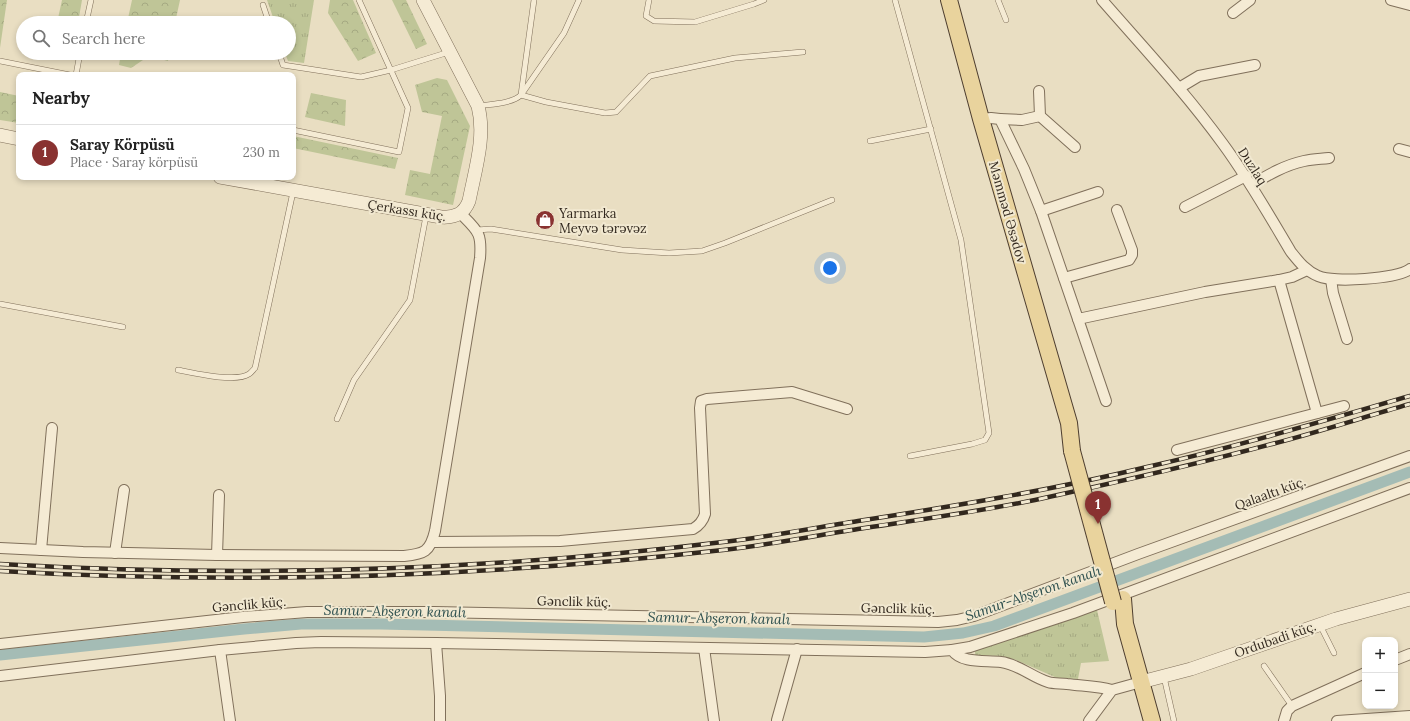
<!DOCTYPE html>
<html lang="en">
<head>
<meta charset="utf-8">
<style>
	body { margin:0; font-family:Lora,serif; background:#f6f6f6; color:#222 }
	.controls { position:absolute; right:12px; bottom:12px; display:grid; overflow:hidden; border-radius:8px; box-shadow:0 2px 6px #0003 }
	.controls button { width:36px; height:36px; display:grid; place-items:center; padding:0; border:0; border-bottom:1px solid #e0e0e0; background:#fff; color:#222; font:20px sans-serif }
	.you { position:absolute; left:830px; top:268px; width:14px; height:14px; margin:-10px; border:3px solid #fff; border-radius:50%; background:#1a73e8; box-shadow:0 0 0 6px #1a73e833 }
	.badge { display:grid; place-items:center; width:26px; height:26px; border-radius:50%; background:#893231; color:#fff; font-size:13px; font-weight:700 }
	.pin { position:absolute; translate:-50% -33px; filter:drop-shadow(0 1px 2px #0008) }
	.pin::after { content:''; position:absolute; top:21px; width:14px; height:12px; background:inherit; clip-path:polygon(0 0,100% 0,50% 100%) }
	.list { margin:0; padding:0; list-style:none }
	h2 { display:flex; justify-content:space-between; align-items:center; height:52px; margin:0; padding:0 16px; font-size:17px }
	h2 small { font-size:13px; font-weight:400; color:#767676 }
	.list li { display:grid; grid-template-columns:26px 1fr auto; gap:12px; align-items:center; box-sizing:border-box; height:56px; padding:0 16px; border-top:1px solid #e0e0e0 }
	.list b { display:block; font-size:15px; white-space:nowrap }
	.list p { margin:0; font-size:13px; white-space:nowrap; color:#767676 }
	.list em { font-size:13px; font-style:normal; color:#767676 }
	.icon { flex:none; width:22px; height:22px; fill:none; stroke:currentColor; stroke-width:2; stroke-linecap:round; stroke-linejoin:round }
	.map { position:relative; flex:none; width:1410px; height:721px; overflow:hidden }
	.search { position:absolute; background:#fff; box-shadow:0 2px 6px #0003; left:16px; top:16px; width:280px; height:44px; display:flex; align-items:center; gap:10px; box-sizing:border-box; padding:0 14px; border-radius:22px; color:#767676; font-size:15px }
	.panel { position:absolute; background:#fff; box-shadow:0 2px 6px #0003; left:16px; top:72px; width:280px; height:108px; border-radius:8px }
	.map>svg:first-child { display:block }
	.grass { fill:url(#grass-tufts) }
	.forest { fill:url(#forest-crowns) }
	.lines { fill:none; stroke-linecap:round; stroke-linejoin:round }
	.canal { stroke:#a4bcb5; stroke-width:11 }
	.service-casing { stroke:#80705b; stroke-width:6 }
	.minor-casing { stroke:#80705b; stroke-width:12 }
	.tertiary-casing { stroke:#80705b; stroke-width:14 }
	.primary-casing { stroke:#4e3e2f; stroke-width:18 }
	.service { stroke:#f5ebd4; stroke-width:5 }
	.minor { stroke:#f5ebd4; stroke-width:10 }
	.tertiary { stroke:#f5ebd4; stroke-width:13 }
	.primary { stroke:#e9d39d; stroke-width:16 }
	.rail-casing { stroke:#32281e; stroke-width:4.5 }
	.rail { stroke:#f1e8d0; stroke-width:3; stroke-dasharray:9; stroke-linecap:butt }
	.primary-bridge-casing { stroke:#4e3e2f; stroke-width:18; stroke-linecap:butt }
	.primary-bridge { stroke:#e9d39d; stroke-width:16 }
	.labels { text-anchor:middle; stroke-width:4; stroke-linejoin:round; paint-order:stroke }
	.street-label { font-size:13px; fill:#32281e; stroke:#f1e8d0 }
	.poi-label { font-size:13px; fill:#32281e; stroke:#f1e8d0; text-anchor:start }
	.water-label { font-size:14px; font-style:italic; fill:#2e504f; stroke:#f1e8d0 }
</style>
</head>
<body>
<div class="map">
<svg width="1410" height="721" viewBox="0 0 1410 721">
	<defs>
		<pattern id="grass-tufts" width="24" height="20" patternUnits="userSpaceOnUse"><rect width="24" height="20" fill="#bfc597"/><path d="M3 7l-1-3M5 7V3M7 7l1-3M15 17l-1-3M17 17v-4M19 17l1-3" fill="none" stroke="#a5a982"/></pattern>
		<pattern id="forest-crowns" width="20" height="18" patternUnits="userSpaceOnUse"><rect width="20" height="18" fill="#bfc597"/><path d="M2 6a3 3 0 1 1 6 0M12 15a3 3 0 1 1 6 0" fill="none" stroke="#a5a982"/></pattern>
	</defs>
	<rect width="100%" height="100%" fill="#e9dec2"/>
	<g class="grass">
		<polygon points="267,0 314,0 304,63 288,61 285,53 289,53 289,23 275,23"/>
		<polygon points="1097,610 1109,661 1081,663 1078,679 1057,678 1016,660 1000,656 975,655 975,649"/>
	</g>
	<g class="forest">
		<polygon points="0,0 7,0 0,48"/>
		<polygon points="62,0 82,0 78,23 57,23"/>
		<polygon points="132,0 180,0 175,23 127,23"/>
		<polygon points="330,0 353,0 376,53 358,61 328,13"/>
		<polygon points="392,0 406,0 427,44 416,49"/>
		<polygon points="121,53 169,53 168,61 149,56 131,68 119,65"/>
		<polygon points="437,78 447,80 470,126 453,205 405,195 410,170 430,174 442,116 422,112 415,85"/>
		<polygon points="0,92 19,96 19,123 0,120"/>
		<polygon points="311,93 346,100 345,126 305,117"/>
		<polygon points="293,136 398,158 395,169 293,148"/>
	</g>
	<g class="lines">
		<polyline class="canal" points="0,655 244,629 301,624 381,624 924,637 963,633 994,626 1410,472"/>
		<g class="service-casing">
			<g id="service">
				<polyline points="579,0 564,33 521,95 546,102 605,113 616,112 650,76 735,58 803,52"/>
				<polyline points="649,0 646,16 654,21 695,22 754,4 764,0"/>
				<polyline points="895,0 961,240 989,433 985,440 972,444 910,456"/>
				<polyline points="998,0 1006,20"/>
				<polyline points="263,5 269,23"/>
				<polyline points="86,23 91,0"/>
				<polyline points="279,53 283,65 361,77 391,70 449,52"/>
				<polyline points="0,61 70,75"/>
				<polyline points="76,75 80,53"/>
				<path d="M478 106C491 104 511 104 521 95L534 0"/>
				<polyline points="293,130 399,152 408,108 359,0"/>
				<polyline points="870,141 931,129"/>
				<polyline points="477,230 491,229 622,250 669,253 702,251 725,243 832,200"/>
				<polyline points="0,304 123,327"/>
				<path d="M178 370C193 373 236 383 249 374 251 373 253 370 255 368L293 192"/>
				<polyline points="337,419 354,380 410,300 426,216"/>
				<polyline points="1320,625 1334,653"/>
				<polyline points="1264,666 1292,706"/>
				<polyline points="1164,677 1174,721"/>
			</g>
		</g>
		<g class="minor-casing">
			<g id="minor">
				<path d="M1102 0C1143 47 1186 93 1223 144 1248 178 1269 215 1291 252 1299 262 1306 271 1318 276 1333 283 1398 279 1410 269"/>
				<polyline points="1391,0 1410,5"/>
				<polyline points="1233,13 1250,0"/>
				<polyline points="1179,88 1199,76 1255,65"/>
				<polyline points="1039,91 1040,116 1075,147"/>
				<polyline points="981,119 991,118 1000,119 1024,169 1041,211 1078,319 1205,292 1279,280 1292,277 1307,270"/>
				<polyline points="1000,119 1022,120 1040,116"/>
				<polyline points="1399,149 1410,152"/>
				<path d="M1251 185C1268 175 1285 165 1304 161 1313 159 1321 159 1329 158"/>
				<polyline points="1185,207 1246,176"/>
				<polyline points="1041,211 1098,192"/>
				<polyline points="1064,278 1129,260 1132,255 1132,250 1117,210"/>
				<polyline points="1331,279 1333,293 1347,339"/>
				<polyline points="1279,280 1317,413"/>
				<polyline points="1078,319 1106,401"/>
				<polyline points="1177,450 1344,406"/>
				<path d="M433 542 560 541 693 529C700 525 703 521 705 514L700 408 701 401 707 399 792 392 847 409"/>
				<path d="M0 548 83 552 217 555 404 556C424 554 430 552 435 531L480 258C482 233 478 231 461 214"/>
				<polyline points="41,550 52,428"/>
				<polyline points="115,553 124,490"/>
				<polyline points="217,555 219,495"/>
				<polyline points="436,643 440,696 440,721"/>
				<polyline points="0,644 243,617 307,612 434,612 938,622 957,620 974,616 1138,554 1410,456"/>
				<polyline points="704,648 714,721"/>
				<polyline points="220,650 230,721"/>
				<polyline points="952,650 970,647 1073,613 1410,488"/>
				<polyline points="1395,660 1410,654"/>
				<path d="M0 676 220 650 296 643 321 642 436 643 925 652 952 650C962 664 985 660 1001 662 1018 664 1032 677 1048 682 1054 684 1061 683 1067 684 1082 686 1097 686 1112 690"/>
				<polyline points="777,720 797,649"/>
				<polyline points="1089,721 1112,690 1141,682"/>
				<polyline points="1284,721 1287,711 1292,706 1365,673"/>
				<polyline points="1337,721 1410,716"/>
			</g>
		</g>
		<g class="tertiary-casing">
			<g id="tertiary">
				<polyline points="0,135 19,139"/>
				<path d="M220 177 441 217C455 218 464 214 469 201 475 170 486 137 478 106L423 0"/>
				<polyline points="1141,682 1191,669 1336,619 1410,599"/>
			</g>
		</g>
		<g class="primary-casing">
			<g id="primary">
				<polyline points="949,0 981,119 1069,423 1072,451"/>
				<polyline points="1123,599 1125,624 1152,721"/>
			</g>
		</g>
		<use href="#service" class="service"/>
		<use href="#minor" class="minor"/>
		<use href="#tertiary" class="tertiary"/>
		<use href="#primary" class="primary"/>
		<g class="rail-casing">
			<g id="rail">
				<path d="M0 564C241 578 484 571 723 542 768 537 813 528 858 521 955 506 1052 490 1147 467 1236 447 1323 421 1410 396"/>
				<path d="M0 571C241 585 483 577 723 550 768 545 813 536 858 529 917 520 976 512 1035 500 1114 483 1194 465 1272 444 1319 432 1364 417 1410 404"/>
			</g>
		</g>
		<use href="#rail" class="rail"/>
		<g class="primary-bridge-casing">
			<polyline id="primary-bridge" points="1072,451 1113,602"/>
		</g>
		<use href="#primary-bridge" class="primary-bridge"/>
	</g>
	<defs>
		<g id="shop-disc" transform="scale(1)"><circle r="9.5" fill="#893231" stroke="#f1e8d0"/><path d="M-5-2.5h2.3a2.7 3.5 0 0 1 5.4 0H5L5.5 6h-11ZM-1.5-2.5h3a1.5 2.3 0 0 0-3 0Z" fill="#fff"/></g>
	</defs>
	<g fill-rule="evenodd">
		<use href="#shop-disc" x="545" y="220"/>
	</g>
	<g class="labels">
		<g class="street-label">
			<text transform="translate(1253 166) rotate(57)" y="5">Duzlaq</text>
			<text transform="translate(407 210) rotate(9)" y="5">Çerkassı küç.</text>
			<text transform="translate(1008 212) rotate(74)" y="5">Məmməd Əsədov</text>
			<text transform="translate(1270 493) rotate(-20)" y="5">Qalaaltı küç.</text>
			<text transform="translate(574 601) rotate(1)" y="5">Gənclik küç.</text>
			<text transform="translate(249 604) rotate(-5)" y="5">Gənclik küç.</text>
			<text transform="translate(898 608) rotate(1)" y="5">Gənclik küç.</text>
			<text transform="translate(1275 639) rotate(-19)" y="5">Ordubadi küç.</text>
		</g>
		<g class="poi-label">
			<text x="559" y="218">Yarmarka<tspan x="559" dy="15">Meyvә tәrәvәz</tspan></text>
		</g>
		<g class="water-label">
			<text transform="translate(1033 593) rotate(-19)" y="5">Samur-Abşeron kanalı</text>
			<text transform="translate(395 611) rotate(1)" y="5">Samur-Abşeron kanalı</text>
			<text transform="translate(719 618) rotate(1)" y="5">Samur-Abşeron kanalı</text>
		</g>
	</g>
</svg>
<div class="controls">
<button>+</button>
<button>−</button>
</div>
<div class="you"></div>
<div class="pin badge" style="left:1098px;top:524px">1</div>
<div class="search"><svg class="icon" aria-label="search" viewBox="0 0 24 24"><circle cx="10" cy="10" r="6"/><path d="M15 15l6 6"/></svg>Search here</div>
<section class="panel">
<h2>Nearby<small></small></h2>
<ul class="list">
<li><span class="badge">1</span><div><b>Saray Körpüsü</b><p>Place · Saray körpüsü</p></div><em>230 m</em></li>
</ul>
</section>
</div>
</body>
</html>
